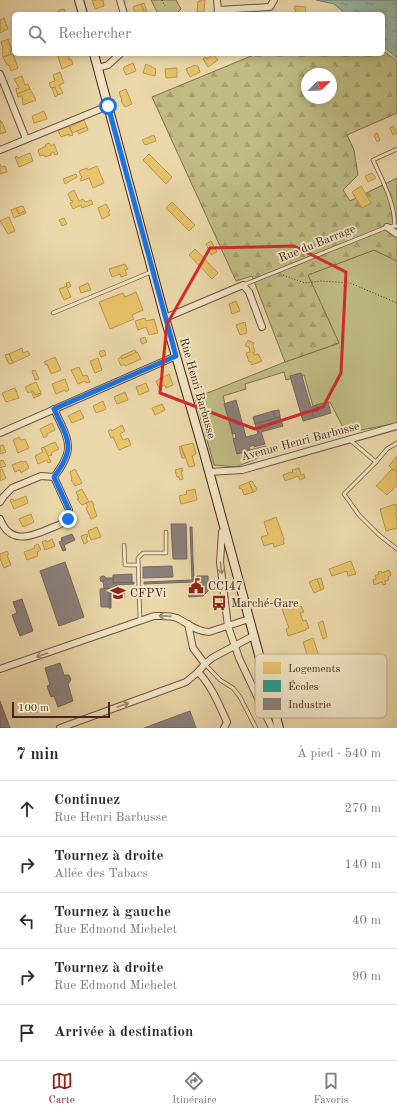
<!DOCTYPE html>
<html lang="fr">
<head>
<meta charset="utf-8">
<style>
	body { margin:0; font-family:"Old Standard TT",serif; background:#f2f2f3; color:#2b2b33 }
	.compass { position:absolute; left:301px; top:68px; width:36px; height:36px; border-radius:50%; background:#fff; box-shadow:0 2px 6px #0003; rotate:67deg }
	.scale { position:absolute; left:12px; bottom:10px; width:98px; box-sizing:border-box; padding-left:4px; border:2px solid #47251a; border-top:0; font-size:11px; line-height:14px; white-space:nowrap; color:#47251a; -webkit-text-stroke:3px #f2e6c8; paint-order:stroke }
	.stop { position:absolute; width:12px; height:12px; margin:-9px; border:3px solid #1a73e8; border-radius:50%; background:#fff }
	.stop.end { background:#1a73e8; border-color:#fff; box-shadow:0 1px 4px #0008 }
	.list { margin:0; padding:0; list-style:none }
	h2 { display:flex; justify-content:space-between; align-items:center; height:52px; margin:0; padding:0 16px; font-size:17px }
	h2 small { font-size:13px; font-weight:400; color:#7c7c81 }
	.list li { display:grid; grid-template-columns:26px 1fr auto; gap:12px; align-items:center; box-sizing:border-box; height:56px; padding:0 16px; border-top:1px solid #e1e1e2 }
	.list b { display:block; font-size:15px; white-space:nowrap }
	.list p { margin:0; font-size:13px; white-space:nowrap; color:#7c7c81 }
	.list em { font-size:13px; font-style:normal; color:#7c7c81 }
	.icon { flex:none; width:22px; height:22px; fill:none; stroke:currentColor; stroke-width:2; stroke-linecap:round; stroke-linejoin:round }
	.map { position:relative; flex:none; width:397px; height:728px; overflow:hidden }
	.search { position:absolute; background:#fff; box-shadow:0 2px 6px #0003; left:12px; right:12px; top:12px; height:44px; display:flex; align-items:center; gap:10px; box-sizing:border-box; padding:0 14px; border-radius:6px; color:#7c7c81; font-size:15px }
	.sheet { height:332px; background:#fff }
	nav { display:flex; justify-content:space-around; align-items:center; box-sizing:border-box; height:56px; border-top:1px solid #e1e1e2; background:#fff; font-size:11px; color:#7c7c81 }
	nav a { display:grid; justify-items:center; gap:2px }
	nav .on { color:#8f2418 }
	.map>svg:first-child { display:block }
	.grass { fill:#c0bc83; stroke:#84704e }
	.forest { fill:url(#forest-firs); stroke:#84704e; fill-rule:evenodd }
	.water { fill:url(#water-ripples); stroke:#787e70 }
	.homes { fill:#e9c46a; stroke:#b89452 }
	.schools { fill:#2a9d8f; stroke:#33796c }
	.industry { fill:#8a817c; stroke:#76655f }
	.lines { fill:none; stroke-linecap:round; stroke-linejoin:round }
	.lane-casing { stroke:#70523e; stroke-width:4.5 }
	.street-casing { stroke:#70523e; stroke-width:8 }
	.secondary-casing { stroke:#47251a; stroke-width:10 }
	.path { stroke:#47251a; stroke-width:1; stroke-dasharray:1 2; stroke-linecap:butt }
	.lane { stroke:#f2e6c8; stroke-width:3 }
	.street { stroke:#f2e6c8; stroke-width:6 }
	.secondary { stroke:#f2e6c8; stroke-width:8 }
	.oneway { stroke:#9c8671 }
	.route { stroke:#1a73e8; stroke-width:5 }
	.marked { fill:none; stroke:#d62828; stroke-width:3; stroke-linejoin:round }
	.labels { text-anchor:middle; stroke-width:4; stroke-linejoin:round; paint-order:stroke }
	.street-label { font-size:12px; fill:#47251a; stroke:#f2e6c8 }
	.poi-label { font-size:12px; fill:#47251a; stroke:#f2e6c8; text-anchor:start }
	.key { fill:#f2e6c8; stroke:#bfac94; stroke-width:1 }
	.key-label { font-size:11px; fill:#47251a }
</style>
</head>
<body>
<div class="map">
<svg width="397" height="728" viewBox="0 0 397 728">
	<defs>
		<pattern id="forest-firs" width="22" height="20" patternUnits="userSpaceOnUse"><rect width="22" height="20" fill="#c0bc83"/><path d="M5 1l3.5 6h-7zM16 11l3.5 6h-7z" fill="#a6a171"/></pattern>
		<pattern id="water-ripples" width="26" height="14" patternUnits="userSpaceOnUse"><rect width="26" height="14" fill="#98baa9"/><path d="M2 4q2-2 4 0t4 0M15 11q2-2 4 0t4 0" fill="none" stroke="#7e9789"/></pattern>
	</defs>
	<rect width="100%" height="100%" fill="#ebd8aa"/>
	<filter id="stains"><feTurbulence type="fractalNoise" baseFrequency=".005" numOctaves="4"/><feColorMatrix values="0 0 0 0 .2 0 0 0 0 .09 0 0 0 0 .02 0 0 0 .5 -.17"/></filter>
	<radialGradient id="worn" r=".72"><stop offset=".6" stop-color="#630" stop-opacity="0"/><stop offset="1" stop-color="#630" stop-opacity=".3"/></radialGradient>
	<g class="grass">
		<polygon points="151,0 176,0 181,9 176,14 158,14"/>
		<polygon points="374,250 397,261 397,423 346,433 330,402 313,406 304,375 286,380 284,372 245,384 246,389 223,396 237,453 266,446 268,454 236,467 214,465 195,398 285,362 339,343 308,275"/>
	</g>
	<path class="forest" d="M383 51 397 61V113L347 135 354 150 358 175 343 190 350 201 397 178V261L374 250 308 275 339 343 285 362 252 276 236 281 152 97 256 54H383ZM307 74H331V98H307Z"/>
	<polygon class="water" points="316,0 397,0 397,58 383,46 383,14 346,14 334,4"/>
	<g class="homes">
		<polygon points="92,0 103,0 104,6 95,9"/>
		<polygon points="202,0 205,0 204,12 197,12 198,1 202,1"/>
		<polygon points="144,3 148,14 145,14 141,4"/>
		<polygon points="141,4 145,14 135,14 133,7"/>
		<polygon points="295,6 306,7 305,14 297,14 297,12 295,12 296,9 294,9"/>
		<polygon points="64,9 66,14 53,14 58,12 59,10"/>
		<polygon points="4,18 8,29 0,33 0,20"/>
		<polygon points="8,39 12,50 10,50 11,54 3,57 2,53 3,52 2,49 3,48 1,42"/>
		<polygon points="13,54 18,68 11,71 9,65 7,65 3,57"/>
		<polygon points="59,54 69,54 69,60 71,59 73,64 62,69 58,57"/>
		<polygon points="213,54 218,60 208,67 203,59 206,57 207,59"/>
		<polygon points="133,63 136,71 126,75 123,69 124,68 124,67"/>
		<polygon points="146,64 156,69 155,76 143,73"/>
		<polygon points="195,65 196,66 198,66 200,72 190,77 186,69"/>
		<polygon points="177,68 177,77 166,78 165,69"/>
		<polygon points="60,72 64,83 59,85 63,93 58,95 55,87 51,88 49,83 55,81 53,75"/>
		<polygon points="22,76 25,85 28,84 30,89 17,94 16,89 19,88 14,79"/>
		<polygon points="55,87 58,95 55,97 52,88"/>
		<polygon points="30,89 36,100 23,105 22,96 18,97 17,94"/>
		<polygon points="126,89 132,104 125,107 121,101 122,101 119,92"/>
		<polygon points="44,111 47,119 34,123 32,116"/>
		<polygon points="0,120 1,122 2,122 6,132 0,134"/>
		<polygon points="84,120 87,127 72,133 70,127"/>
		<polygon points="69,126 73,135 69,136 69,134 61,137 58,130"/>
		<polygon points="393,126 397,133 393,135 390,128"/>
		<polygon points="87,127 88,130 79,134 77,131"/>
		<polygon points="377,133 380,140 377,142 374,135"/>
		<polygon points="154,135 156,141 145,145 142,140"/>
		<polygon points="49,143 51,146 54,144 58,154 55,155 53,152 51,153 51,155 45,157 44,155 40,156 38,150 46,146 45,145"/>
		<polygon points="30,153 33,161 19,167 15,157 17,156 18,158"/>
		<polygon points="149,154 172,177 166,184 143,160"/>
		<polygon points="0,164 2,167 5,166 7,172 0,174"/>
		<polygon points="97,166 104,183 93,188 89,178 81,181 80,179 82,178 79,171 87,168 88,170"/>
		<polygon points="372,173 376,178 368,182 365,176"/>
		<polygon points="76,174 77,177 65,184 63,179"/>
		<polygon points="361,186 371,203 362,208 352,192"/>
		<polygon points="74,190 79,201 83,199 85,202 91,200 93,204 82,208 81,205 73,209 70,203 73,202 72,200 71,201 68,194"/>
		<polygon points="172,202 195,225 189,231 166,208"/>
		<polygon points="106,204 110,211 108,212 110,215 102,219 98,208"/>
		<polygon points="23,206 25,211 19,214 16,208"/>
		<polygon points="16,208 19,214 25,211 26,213 14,218 11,210"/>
		<polygon points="9,217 15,231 8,234 0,221"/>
		<polygon points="64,218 67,224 62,226 59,220"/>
		<polygon points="211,241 217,252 211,255 206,244"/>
		<polygon points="195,249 218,273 212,279 189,255"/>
		<polygon points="125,264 128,269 125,270 127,275 121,277 120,274 112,277 109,269"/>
		<polygon points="69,282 71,286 67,288 71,297 64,300 59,289 67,286 66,283"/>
		<polygon points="88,283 91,290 81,293 79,287"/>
		<polygon points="136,292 143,310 132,315 134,319 110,329 99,302 123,293 125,297"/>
		<polygon points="236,301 240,311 232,314 229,304"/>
		<polygon points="145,318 146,321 154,319 158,333 149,335 146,327 138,330 135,321"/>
		<polygon points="245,322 247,333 240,335 236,325"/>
		<polygon points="145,337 147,342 142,344 140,339"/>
		<polygon points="248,340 254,343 253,345 255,352 253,353 254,355 258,354 262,361 252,365 250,361 249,362 246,353 250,352 249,347 245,346"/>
		<polygon points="22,348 23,353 28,351 30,355 13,363 9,354"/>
		<polygon points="104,350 106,355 101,357 99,352"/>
		<polygon points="135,350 136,353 122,359 121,356"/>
		<polygon points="137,352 141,359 125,366 124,364 121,366 118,359 121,357 122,359"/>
		<polygon points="9,354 13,363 9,364 5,355"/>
		<polygon points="55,357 61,370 51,374 47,364 46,365 44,362"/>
		<polygon points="98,358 102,370 95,373 90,361"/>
		<polygon points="79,367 83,376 87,375 90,382 86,383 85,381 78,384 71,370"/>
		<polygon points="35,370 39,379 35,380 32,371"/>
		<polygon points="169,374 173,385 166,388 165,385 159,388 156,381"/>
		<polygon points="65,379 69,390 66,392 65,390 56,394 52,384"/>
		<polygon points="36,382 41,393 35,395 33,391 28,393 25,387"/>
		<polygon points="146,383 149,391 139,395 136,387"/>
		<polygon points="15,388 19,398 6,402 2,393"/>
		<polygon points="31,391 33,391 35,395 41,393 41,395 34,398"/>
		<polygon points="125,392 128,400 117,404 114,397"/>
		<polygon points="103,401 106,409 96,413 93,406"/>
		<polygon points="162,404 165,410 155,415 152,408"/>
		<polygon points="80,410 84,418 72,423 68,416"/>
		<polygon points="52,423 55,430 47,434 47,436 44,438 40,429"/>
		<polygon points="122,425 125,431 120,434 123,440 128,438 131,445 119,450 113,437 111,438 108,431 111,429 112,431"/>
		<polygon points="19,437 21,440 25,439 29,448 18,453 13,440"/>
		<polygon points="55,442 59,449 51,453 52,455 48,456 44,447"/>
		<polygon points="193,443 196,454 192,456 195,466 189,467 181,446"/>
		<polygon points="3,445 6,452 0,454 0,446"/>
		<polygon points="181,446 185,458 182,458 179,447"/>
		<polygon points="44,447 51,462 48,463 47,460 38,464 35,456 43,452 41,448"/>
		<polygon points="397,456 397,465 396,467 397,469 395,471 389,466"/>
		<polygon points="3,460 6,466 0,468 0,461"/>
		<polygon points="22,461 22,462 26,461 29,468 21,473 20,470 15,472 12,465"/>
		<polygon points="182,468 183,471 181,471 183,479 180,480 179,477 177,477 175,470"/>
		<polygon points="299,468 301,475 304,474 305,478 300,480 298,476 285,481 283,475 291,472 291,473 293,473 292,470"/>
		<polygon points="2,469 6,478 0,481 0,470"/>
		<polygon points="75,469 82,483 75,486 71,480 72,479 70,472"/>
		<polygon points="392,469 395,471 397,469 397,485 387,495 376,486"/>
		<polygon points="252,481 257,489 256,491 253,492 249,482"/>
		<polygon points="249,482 253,492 244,495 242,489 239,488 239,486"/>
		<polygon points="82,489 89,502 82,505 77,499 79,499 76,492"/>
		<polygon points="195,489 197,500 181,504 179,496 187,494 186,491"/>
		<polygon points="26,496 28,503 14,509 10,500 13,499 14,501"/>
		<polygon points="92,501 94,505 93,505 97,516 91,519 86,508 88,507 86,503"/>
		<polygon points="396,504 397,512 395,513 397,520 397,528 386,531 380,509"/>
		<polygon points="31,514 34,522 23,527 19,519"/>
		<polygon points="276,517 284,539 283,540 284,544 274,547 273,543 264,546 261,537 268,535 264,522"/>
		<polygon points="97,527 101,537 91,540 88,531"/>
		<polygon points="87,534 88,536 86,538 88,542 84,544 81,536"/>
		<polygon points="52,539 55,546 45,550 42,542 46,540 47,542"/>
		<polygon points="38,544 41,550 37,552 38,556 27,560 24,552 35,548 34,546"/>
		<polygon points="7,551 9,554 7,555 11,565 4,568 0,559 0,554"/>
		<polygon points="351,561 356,574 348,576 347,571 332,576 329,569"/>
		<polygon points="389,570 391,575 388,577 389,580 385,581 386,584 383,585 382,582 374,585 373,580 376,579 375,576 379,574 378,572 381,571 382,573"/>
		<polygon points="321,578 324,589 321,590 317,579"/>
		<polygon points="317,579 321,590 314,593 309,582"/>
		<polygon points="296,604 298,607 301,606 304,612 300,613 303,621 306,620 309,628 306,629 306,630 288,636 286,629 289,628 282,609"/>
		<polygon points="323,621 327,637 323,639 318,623"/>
		<polygon points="313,638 319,656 324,654 326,660 322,661 321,660 310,664 303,642"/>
	</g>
	<polygon class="schools" points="114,588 121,588 121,590 124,590 124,598 116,598 116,596 114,596"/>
	<g class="industry">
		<polygon points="301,373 311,407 316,405 318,411 312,412 314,418 303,421 290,376"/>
		<polygon points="236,400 246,437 258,434 255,424 280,417 283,426 261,432 265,444 254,447 254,445 249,447 250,450 237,454 233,439 236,438 235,433 233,434 224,404"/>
		<polygon points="328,402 331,413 314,418 312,412 318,411 316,405"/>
		<polygon points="279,410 280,417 275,418 273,411"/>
		<polygon points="273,411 275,418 255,424 253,417"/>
		<polygon points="171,524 186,524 187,559 173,559"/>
		<polygon points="190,527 192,527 193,559 194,580 192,582 144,584 144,582 192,580"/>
		<polygon points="72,534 75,540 64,545 66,550 63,551 59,542 62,541 61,538"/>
		<polygon points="65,562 84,617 59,626 40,571"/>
		<polygon points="172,566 173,577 143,578 143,567"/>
		<polygon points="132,574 132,583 113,583 113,575"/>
		<polygon points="197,576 208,576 209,590 203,596 189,597 188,586 196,586 198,583"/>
		<circle cx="103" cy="579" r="3"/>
		<polygon points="106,578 113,578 113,583 134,582 134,584 117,585 118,588 114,588 114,592 111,593 111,608 109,608 109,588 104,589 103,581"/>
		<polygon points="109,588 109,607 101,607 100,589"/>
		<polygon points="22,599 33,631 20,636 12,615 17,613 13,602"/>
		<polygon points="60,663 64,675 69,675 71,680 68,684 73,701 58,707 54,696 51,697 47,686 50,685 45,668"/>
		<polygon points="0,701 10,728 0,728"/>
		<polygon points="190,711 196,728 144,728"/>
	</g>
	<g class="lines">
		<g class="lane-casing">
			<g id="lane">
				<path d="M394 226C397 208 381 177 373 160L397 149"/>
				<polyline points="243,285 387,227 397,226"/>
				<polyline points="53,313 151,272"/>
				<polyline points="350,440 376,462"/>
				<polyline points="397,443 387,449 376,462 344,494 359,515 379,535 397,549"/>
				<polyline points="124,545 125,565 138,565"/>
				<polyline points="140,620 138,558 143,553 166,553 166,532"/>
				<polyline points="205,664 220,680 233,688 240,697 256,728"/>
			</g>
		</g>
		<g class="street-casing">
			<g id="street">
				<polyline points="120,0 124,14"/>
				<polyline points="218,10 270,7 274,0"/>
				<polyline points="217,14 218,10 217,0"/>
				<polyline points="98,68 108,65 120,54"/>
				<polyline points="0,74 26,139"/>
				<polyline points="0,150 108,106"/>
				<polyline points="387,227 397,234"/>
				<polyline points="165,318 243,285 249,292 262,327"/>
				<polyline points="0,433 176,356"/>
				<polyline points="209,472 242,470 397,426"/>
				<path d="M54 477C77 447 68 440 54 409"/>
				<polyline points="0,502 4,496 12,488 41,476 54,477"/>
				<path d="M0 519C10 545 31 537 51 528 56 526 64 524 67 519 69 516 69 514 69 510L54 477"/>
				<polyline points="225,530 222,532 220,562 228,626 239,658 272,728"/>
				<polyline points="188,624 193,648 205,664"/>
				<path d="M0 669 154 616C162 616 169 615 177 618 187 623 197 632 209 632L249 619"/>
				<path d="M198 672C212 686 219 705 227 722L224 728"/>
				<polyline points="60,728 186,682 198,672 205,664 212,658 253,636"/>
			</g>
		</g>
		<g class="secondary-casing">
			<g id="secondary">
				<polyline points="79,0 83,14"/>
				<polyline points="94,54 165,318 204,453 279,728"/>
			</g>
		</g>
		<g class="path">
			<polyline points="162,0 165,6"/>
			<polyline points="283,275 305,283 322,281 350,283 397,303"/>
		</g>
		<use href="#lane" class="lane"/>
		<use href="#street" class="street"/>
		<use href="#secondary" class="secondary"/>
	</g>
	<defs><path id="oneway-shaft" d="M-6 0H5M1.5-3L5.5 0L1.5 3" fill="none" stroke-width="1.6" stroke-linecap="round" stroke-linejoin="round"/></defs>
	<g class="oneway">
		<use href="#oneway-shaft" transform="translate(221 568) rotate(84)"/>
		<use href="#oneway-shaft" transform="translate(165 616) rotate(-176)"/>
		<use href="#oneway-shaft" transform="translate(42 655) rotate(161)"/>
		<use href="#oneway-shaft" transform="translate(123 705) rotate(-20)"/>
	</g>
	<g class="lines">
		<path class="route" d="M68 519 69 515V510L54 477C77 447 68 440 54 409L176 356 108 106"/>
	</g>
	<path class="marked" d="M294 246 346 272 341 373 323 407 255 429 160 393 167 324 210 248Z"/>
	<defs>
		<g id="civic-bare" transform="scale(1.2)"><path d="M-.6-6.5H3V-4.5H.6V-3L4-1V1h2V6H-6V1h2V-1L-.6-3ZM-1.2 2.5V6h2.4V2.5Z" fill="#8f2418" stroke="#f2e6c8" stroke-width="2.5" paint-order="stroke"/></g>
		<g id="university-bare" transform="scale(1.2)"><path d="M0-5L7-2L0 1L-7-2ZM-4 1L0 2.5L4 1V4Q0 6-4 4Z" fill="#8f2418" stroke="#f2e6c8" stroke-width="2.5" paint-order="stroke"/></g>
		<g id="bus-bare" transform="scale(1.2)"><path d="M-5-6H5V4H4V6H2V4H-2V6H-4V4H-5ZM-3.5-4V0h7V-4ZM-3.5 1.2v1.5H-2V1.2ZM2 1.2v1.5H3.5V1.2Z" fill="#8f2418" stroke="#f2e6c8" stroke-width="2.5" paint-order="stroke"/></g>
	</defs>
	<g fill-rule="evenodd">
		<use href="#civic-bare" x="196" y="586"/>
		<use href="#university-bare" x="118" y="593"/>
		<use href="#bus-bare" x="219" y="603"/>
	</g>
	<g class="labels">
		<g class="street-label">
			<text transform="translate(317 243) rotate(-22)" y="4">Rue du Barrage</text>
			<text transform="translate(198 388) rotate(74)" y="4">Rue Henri Barbusse</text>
			<text transform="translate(300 441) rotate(-15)" y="4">Avenue Henri Barbusse</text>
		</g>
		<g class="poi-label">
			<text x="208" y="590">CCI47</text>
			<text x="130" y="597">CFPVi</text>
			<text x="231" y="607">Marché-Gare</text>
		</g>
	</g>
	<rect x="255" y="654" width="132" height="64" rx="6" class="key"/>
	<rect x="263" y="662" width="18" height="12" fill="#e9c46a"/>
	<rect x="263" y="680" width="18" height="12" fill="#2a9d8f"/>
	<rect x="263" y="698" width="18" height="12" fill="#8a817c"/>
	<g class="key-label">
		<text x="288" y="672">Logements</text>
		<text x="288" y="690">Écoles</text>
		<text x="288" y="708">Industrie</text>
	</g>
	<rect width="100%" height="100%" filter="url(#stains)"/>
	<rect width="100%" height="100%" fill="url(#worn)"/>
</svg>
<svg class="compass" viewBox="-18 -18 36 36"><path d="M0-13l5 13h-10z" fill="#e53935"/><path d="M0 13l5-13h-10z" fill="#7c7c81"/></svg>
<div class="scale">100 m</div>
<div class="stop" style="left:108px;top:106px"></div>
<div class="stop end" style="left:68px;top:519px"></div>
<div class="search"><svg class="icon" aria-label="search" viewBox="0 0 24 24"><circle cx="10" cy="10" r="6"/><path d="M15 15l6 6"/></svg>Rechercher</div>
</div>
<section class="sheet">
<h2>7 min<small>À pied · 540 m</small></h2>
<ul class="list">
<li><svg class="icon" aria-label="ahead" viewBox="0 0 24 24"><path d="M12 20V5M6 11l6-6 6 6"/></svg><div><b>Continuez</b><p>Rue Henri Barbusse</p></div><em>270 m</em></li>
<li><svg class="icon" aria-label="right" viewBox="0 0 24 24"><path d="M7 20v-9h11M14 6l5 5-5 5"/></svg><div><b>Tournez à droite</b><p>Allée des Tabacs</p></div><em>140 m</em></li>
<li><svg class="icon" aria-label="left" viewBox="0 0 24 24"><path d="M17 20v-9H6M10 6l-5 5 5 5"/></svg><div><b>Tournez à gauche</b><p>Rue Edmond Michelet</p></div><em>40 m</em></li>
<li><svg class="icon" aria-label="right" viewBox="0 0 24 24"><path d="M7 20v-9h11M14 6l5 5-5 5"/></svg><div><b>Tournez à droite</b><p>Rue Edmond Michelet</p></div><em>90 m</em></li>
<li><svg class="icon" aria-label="arrive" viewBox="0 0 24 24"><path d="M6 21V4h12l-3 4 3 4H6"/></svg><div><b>Arrivée à destination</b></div></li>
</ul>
</section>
<nav>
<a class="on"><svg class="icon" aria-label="map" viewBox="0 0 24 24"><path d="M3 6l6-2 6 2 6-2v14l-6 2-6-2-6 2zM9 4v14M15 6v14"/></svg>Carte</a>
<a><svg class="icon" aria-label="directions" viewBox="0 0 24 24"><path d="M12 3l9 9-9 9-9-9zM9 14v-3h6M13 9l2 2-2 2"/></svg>Itinéraire</a>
<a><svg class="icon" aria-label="saved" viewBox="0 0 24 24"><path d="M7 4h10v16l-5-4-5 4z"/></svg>Favoris</a>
</nav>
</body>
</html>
